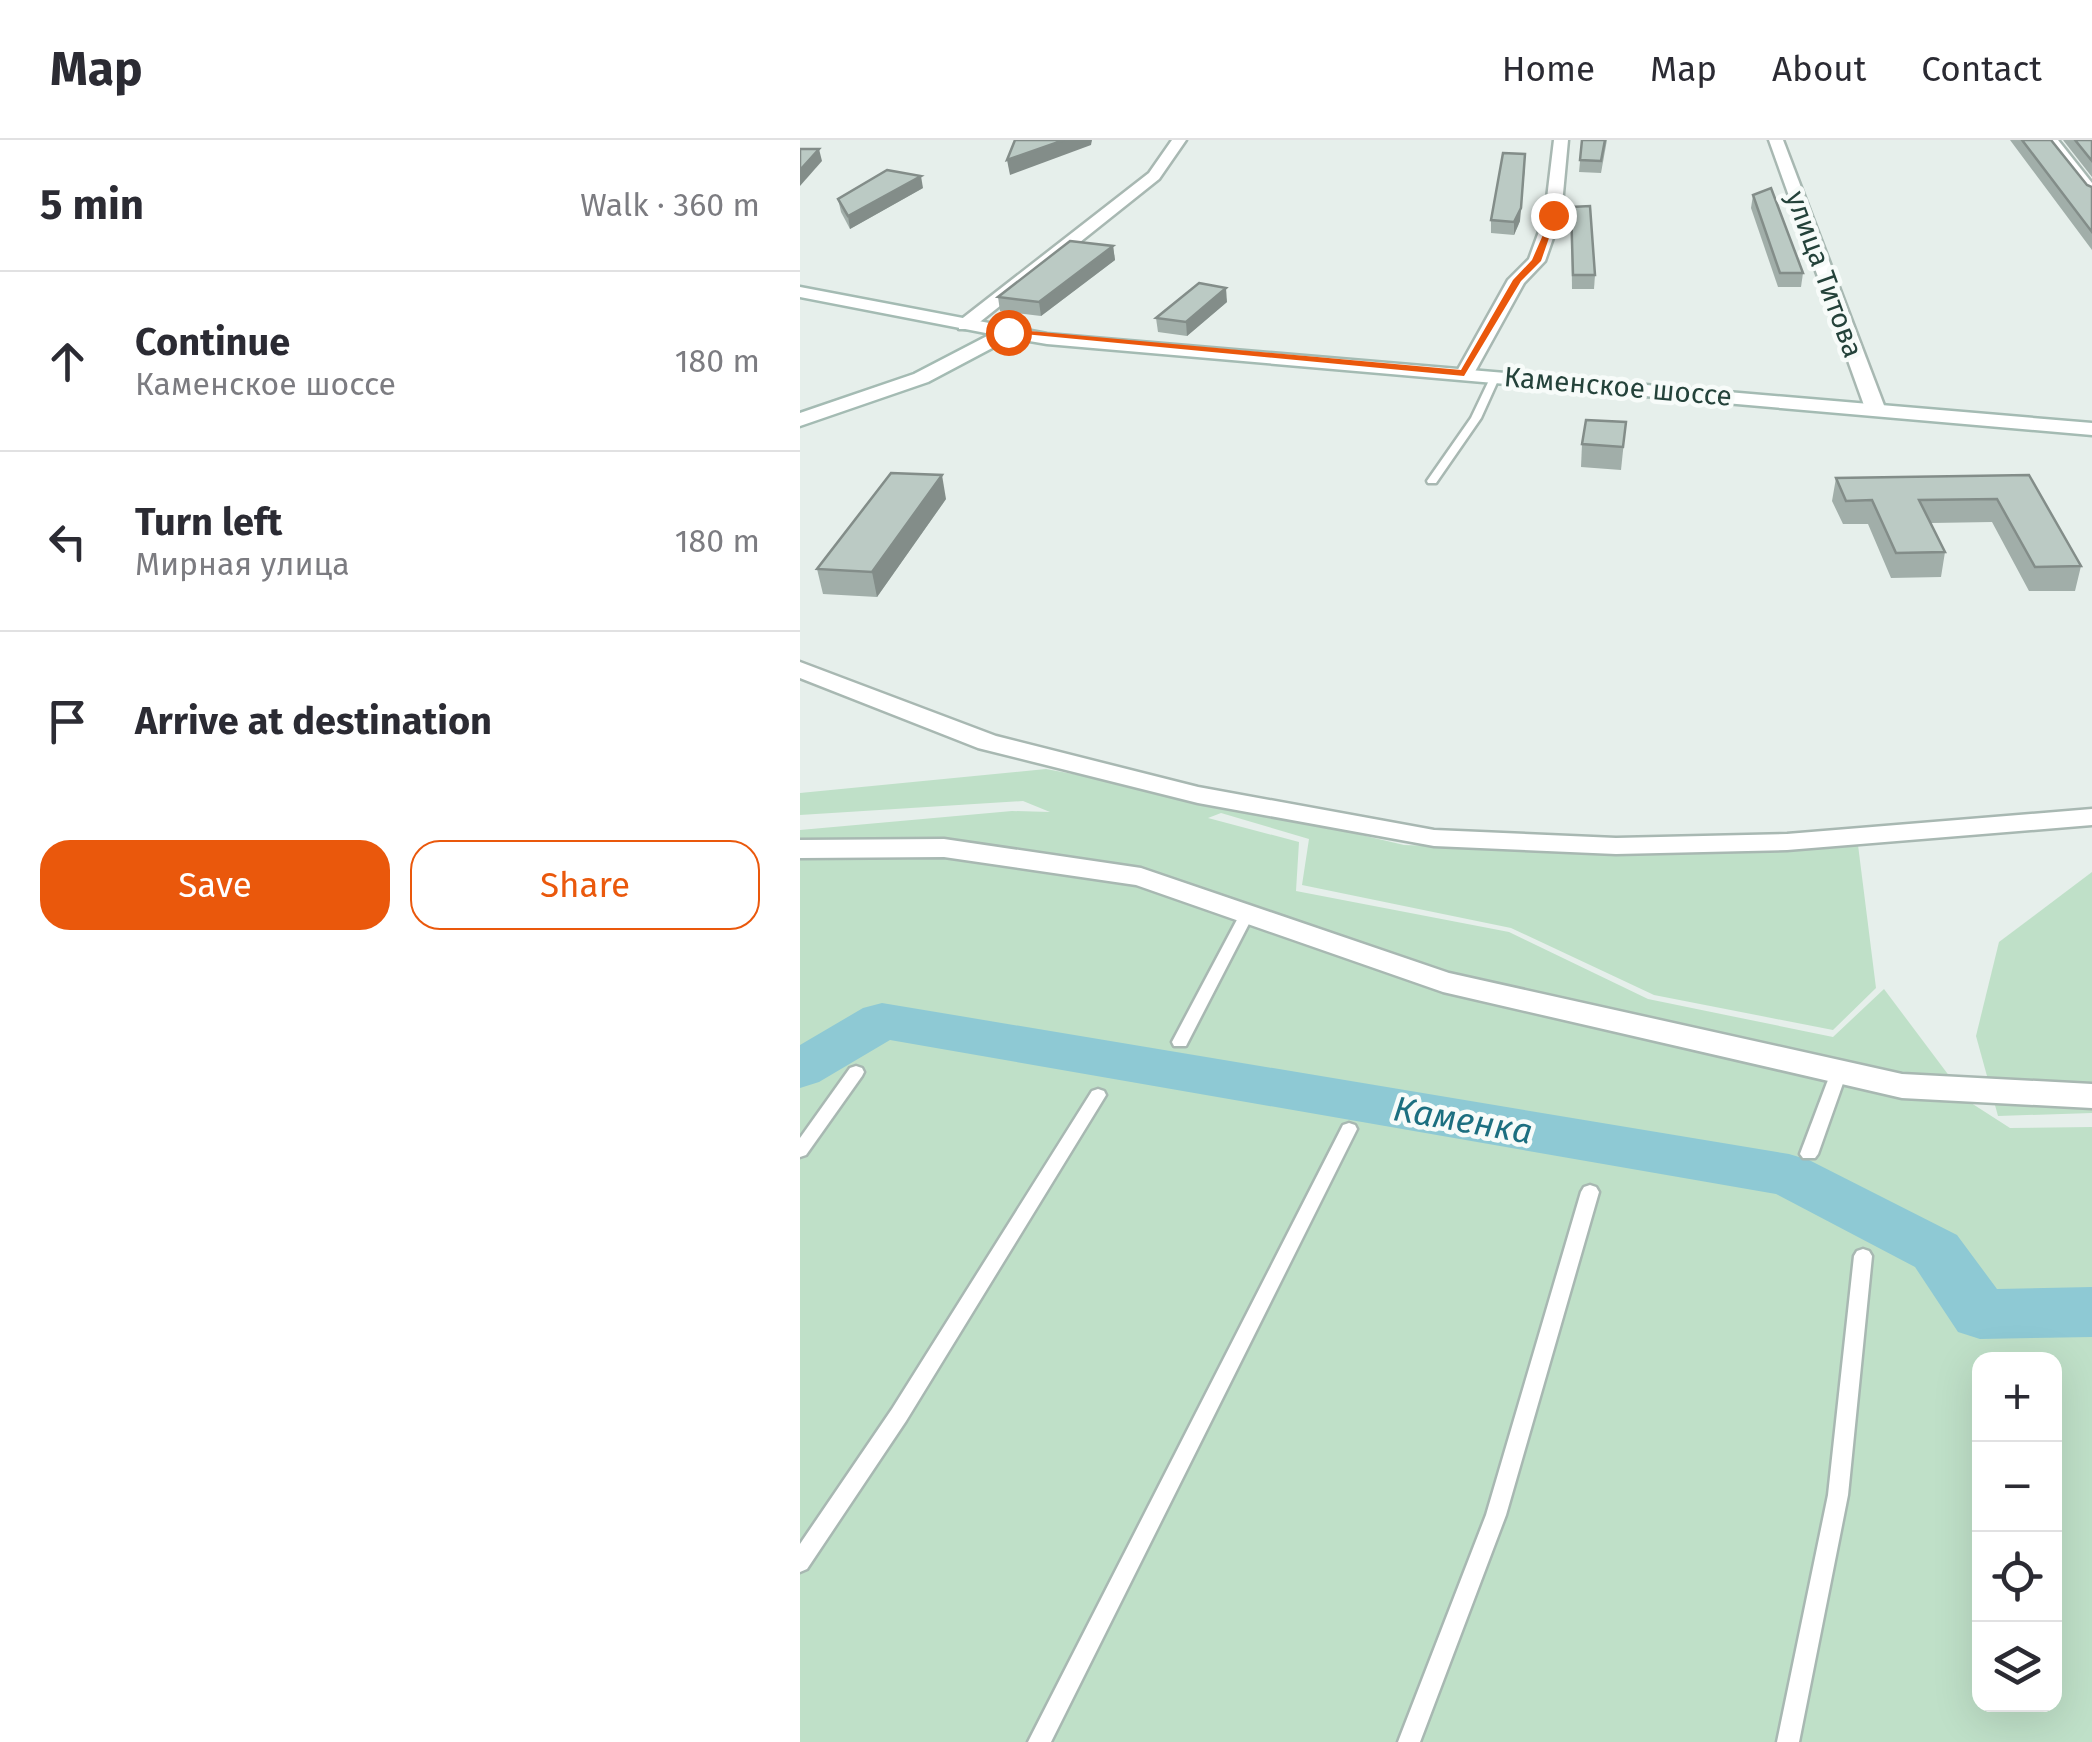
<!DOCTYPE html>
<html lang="en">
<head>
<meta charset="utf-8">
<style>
	body { margin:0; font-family:"Fira Sans",sans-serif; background:#f7f7f7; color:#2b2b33 }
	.controls { position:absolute; right:30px; bottom:30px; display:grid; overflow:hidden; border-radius:20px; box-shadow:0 10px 40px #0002 }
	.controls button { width:90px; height:90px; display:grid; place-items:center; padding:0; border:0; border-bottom:2px solid #e1e1e2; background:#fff; color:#2b2b33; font:50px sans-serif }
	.stop { position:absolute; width:30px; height:30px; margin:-22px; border:8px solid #ea580c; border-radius:50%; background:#fff }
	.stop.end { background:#ea580c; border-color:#fff; box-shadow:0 2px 10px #0008 }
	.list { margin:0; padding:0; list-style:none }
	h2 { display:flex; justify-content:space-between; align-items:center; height:130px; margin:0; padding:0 40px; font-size:42px }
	h2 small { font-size:32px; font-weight:400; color:#7c7c81 }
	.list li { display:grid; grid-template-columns:65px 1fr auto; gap:30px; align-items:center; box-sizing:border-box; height:180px; padding:0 40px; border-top:2px solid #e1e1e2 }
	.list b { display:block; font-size:38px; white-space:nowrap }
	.list p { margin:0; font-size:32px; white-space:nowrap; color:#7c7c81 }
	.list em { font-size:32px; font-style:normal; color:#7c7c81 }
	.actions { display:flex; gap:20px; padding:30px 40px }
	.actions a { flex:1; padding:22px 0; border:2px solid #ea580c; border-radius:30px; text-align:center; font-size:35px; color:#ea580c }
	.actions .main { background:#ea580c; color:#fff }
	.icon { flex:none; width:55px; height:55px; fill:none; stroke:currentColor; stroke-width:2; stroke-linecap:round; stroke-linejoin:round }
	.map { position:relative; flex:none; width:1292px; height:1602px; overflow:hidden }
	header { display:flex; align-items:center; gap:60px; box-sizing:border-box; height:140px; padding:0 50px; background:#fff; border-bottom:2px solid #e1e1e2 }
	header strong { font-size:48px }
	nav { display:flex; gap:55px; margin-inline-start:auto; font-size:35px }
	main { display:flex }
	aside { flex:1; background:#fff }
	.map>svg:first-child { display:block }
	.green { fill:#bfe0c8; fill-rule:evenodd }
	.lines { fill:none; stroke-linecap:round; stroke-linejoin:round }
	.river { fill:#8ec9d4; fill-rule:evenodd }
	.lane-casing { stroke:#a8b8b2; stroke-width:5 }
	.street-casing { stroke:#a8b8b2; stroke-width:5 }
	.secondary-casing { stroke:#a4bbb3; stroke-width:5 }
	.lane { fill:#fff; fill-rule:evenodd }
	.street { fill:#fff; fill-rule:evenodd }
	.secondary { fill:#fff; fill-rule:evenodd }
	.wall { fill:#a1aea9 }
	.shaded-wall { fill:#838d89 }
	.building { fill:#bbcac4; stroke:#838d89; stroke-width:2.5 }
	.route { fill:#ea580c }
	.labels { text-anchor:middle; stroke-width:9; stroke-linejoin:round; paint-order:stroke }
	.far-street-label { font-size:28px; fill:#24423a; stroke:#f7fbf9 }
	.water-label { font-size:35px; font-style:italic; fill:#1c6f80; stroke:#f7fbf9 }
</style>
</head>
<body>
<header>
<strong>Map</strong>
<nav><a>Home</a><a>Map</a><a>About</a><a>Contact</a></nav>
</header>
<main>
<aside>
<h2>5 min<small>Walk · 360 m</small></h2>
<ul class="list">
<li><svg class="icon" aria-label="ahead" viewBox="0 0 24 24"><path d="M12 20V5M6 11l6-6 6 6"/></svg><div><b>Continue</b><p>Каменское шоссе</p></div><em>180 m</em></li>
<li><svg class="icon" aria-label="left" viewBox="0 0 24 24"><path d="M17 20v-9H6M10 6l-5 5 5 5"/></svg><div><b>Turn left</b><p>Мирная улица</p></div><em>180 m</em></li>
<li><svg class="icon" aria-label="arrive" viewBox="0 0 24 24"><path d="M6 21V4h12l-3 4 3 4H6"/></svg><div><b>Arrive at destination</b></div></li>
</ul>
<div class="actions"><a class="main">Save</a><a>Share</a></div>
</aside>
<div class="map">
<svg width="1292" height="1602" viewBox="0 0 1292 1602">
	<rect width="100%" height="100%" fill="#e6efeb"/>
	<g class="green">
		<polygon points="246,629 408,659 604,705 844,713 1058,705 1076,848 1033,890 854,855 711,788 502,745 509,699 421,673 408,678 499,702 496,751 709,792 848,859 1033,897 1084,849 1168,961 1210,988 1292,987 1292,1160 1192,1162 1146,1103 1002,1027 87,872 12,903 0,912 0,690 212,671 250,672 223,661 0,675 0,653"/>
		<polygon points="1292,732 1292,973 1198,976 1176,896 1199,802"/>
		<path d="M83 893 981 1045 1117 1118 1176 1189 1292 1184V1602H0V946L30 923ZM1180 1220H1254V1564H1180Z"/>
	</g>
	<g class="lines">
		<polygon class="river" points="82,863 989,1014 1009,1020 1157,1095 1197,1149 1292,1147 1292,1197 1180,1199 1158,1192 1115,1127 976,1054 90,900 19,942 0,948 0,905 63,868"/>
		<g class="lane-casing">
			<g id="lane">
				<polygon points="692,234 700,236 681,278 636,343 628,343 627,341 671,278"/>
				<polygon points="447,769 454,774 388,902 386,906 374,906 372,902 440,774"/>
				<polygon points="56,926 62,928 64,932 62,936 6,1015 0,1017 0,998 50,928"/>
				<polygon points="1039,926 1045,928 1047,932 1018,1014 1015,1018 1003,1018 1000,1014 1031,932 1033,928"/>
				<polygon points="298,949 304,951 306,955 106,1281 7,1429 0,1432 0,1404 92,1269 292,951"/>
				<polygon points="549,983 555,985 557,989 251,1602 228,1602 541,989 543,985"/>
				<polygon points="790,1045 796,1047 799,1052 706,1375 620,1602 598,1602 686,1375 781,1052 784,1047"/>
				<polygon points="1063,1109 1069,1111 1072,1116 1048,1355 999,1602 977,1602 1028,1355 1054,1116 1057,1111"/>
			</g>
		</g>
		<g class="street-casing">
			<g id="street">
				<polygon points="372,0 386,0 359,39 171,189 159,189 159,181 349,33"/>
				<polygon points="754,0 768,0 761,75 745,121 724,143 672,237 658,237 656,233 708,140 729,119 745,75"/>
				<polygon points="969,0 983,0 1085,268 1082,272 1068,272 1065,268"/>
				<polygon points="1244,0 1258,0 1292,43 1292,58 1287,56"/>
				<polygon points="0,522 196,596 398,647 634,690 816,698 987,694 1292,669 1292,685 987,710 816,714 634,706 398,663 178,608 0,538"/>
				<polygon points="144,699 341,728 649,833 1102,934 1292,944 1292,968 1102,958 643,852 336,745 144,717 0,718 0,700"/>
			</g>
		</g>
		<g class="secondary-casing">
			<polygon id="secondary" points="0,147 247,194 1292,283 1292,295 247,204 211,198 128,242 0,286 0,273 114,234 191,194 0,157"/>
		</g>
		<use href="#lane" class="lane"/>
		<use href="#street" class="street"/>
		<use href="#secondary" class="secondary"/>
	</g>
	<g class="wall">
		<polygon points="782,0 807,0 801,33 779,32"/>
		<polygon points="1210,0 1251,0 1287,45 1292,47 1292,110"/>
		<polygon points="1263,0 1292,0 1292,37"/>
		<polygon points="123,48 50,89 41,72 38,59"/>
		<polygon points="953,55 1003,133 1001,147 978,147 951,68"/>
		<polygon points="771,67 795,135 794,149 772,149"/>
		<polygon points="691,80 720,81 714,95 691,93"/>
		<polygon points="313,106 315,120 241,176 200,171 198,157"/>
		<polygon points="427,162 387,196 358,192 356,178"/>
		<polygon points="826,282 821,330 781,327 782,304"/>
		<polygon points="1229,335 1281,426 1275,451 1229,451 1192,382 1131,383 1145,412 1141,437 1091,438 1068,384 1043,384 1032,361 1036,338"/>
		<polygon points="146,359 77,457 23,454 17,429"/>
	</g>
	<g class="shaded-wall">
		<polygon points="264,0 292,0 291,5 210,35 207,20"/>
		<polygon points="19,9 22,21 0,46 0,30"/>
		<polygon points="725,26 720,81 714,95 714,82"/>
		<polygon points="121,36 123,48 50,89 48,76"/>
		<polygon points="313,106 315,120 241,176 239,162"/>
		<polygon points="426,148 427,162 387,196 386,182"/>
		<polygon points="142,335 146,359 77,457 72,432"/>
	</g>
	<g class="building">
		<polygon points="215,0 264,0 207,20"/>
		<polygon points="782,0 805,0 801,21 780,20"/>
		<polygon points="1222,0 1251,0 1287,45 1292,47 1292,92"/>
		<polygon points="1275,0 1292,0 1292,21"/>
		<polygon points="0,9 19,9 0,30"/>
		<polygon points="703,13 725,14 721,68 714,82 691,80"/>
		<polygon points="87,30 121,36 48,76 38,59"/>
		<polygon points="971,48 1003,133 980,133 953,55"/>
		<polygon points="790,66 795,135 773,135 771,67"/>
		<polygon points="270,101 313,106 239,162 198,157"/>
		<polygon points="399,143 426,148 386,182 356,178"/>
		<polygon points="786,280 826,282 823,307 782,304"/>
		<polygon points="91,333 142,335 72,432 17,429"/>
		<polygon points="1229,335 1281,426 1235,427 1197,359 1119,360 1145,412 1096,413 1072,360 1046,361 1036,338"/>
	</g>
	<polygon class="route" points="753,72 757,75 741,121 721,141 664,236 203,192 208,189 661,230 713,140 732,120"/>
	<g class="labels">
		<g class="far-street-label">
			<text transform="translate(1025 134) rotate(70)" y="10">улица Титова</text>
			<text transform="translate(818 246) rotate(5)" y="10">Каменское шоссе</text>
		</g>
		<g class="water-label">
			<text transform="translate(663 980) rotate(10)" y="12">Каменка</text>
		</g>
	</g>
</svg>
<div class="controls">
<button>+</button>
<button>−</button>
<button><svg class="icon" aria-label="locate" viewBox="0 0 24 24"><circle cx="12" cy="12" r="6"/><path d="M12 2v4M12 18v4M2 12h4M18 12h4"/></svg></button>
<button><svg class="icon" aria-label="layers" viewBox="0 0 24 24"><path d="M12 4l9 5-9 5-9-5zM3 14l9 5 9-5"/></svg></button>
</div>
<div class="stop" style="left:208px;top:192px"></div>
<div class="stop end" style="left:753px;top:75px"></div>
</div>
</main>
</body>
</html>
